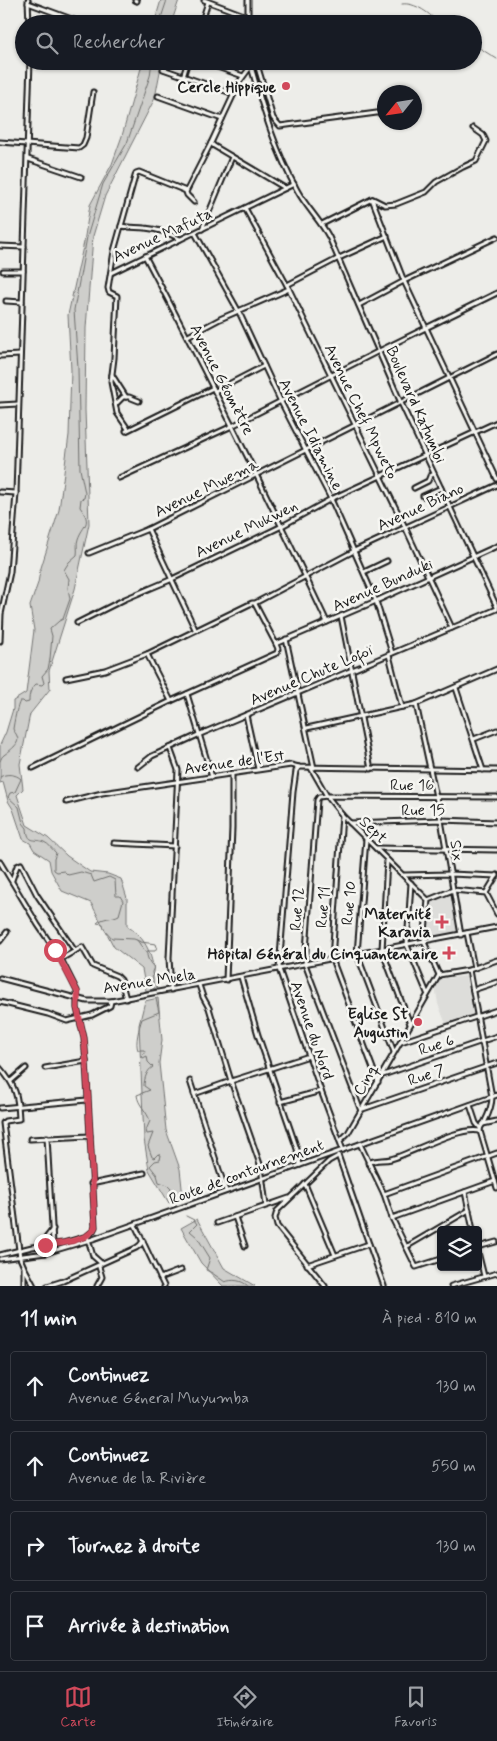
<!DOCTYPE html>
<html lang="fr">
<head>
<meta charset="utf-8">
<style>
	body { margin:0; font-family:Mynerve,sans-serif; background:#20242c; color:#f1f3f6 }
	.controls { position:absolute; right:15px; bottom:15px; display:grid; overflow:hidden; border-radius:5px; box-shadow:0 1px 4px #0004 }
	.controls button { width:45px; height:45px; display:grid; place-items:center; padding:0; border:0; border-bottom:1px solid #363941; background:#171b24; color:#f1f3f6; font:25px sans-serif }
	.compass { position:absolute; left:377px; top:85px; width:45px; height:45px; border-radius:50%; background:#171b24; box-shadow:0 1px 4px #0004; rotate:240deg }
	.stop { position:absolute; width:15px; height:15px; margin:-11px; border:4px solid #d1495b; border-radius:50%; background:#fff }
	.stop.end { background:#d1495b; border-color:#fff; box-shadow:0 1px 5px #0008 }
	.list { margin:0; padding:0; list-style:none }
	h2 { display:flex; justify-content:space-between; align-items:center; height:65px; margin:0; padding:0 20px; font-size:21px }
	h2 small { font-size:16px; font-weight:400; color:#9ea1a6 }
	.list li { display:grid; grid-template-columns:32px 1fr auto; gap:15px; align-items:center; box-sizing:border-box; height:70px; margin:0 10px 10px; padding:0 10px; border:1px solid #363941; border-radius:5px }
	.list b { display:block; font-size:19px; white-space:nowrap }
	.list p { margin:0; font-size:16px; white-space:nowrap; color:#9ea1a6 }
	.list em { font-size:16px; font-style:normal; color:#9ea1a6 }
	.icon { flex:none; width:28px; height:28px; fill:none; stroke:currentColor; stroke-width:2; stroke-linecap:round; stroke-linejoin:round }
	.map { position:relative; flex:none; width:497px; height:1286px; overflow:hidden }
	.search { position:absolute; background:#171b24; box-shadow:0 1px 4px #0004; left:15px; right:15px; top:15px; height:55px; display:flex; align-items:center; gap:12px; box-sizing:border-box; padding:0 18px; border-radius:28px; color:#9ea1a6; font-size:19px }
	.sheet { height:385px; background:#171b24 }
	nav { display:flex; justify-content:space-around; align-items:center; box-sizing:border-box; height:70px; border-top:1px solid #363941; background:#171b24; font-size:14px; color:#9ea1a6 }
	nav a { display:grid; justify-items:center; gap:2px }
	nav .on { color:#d1495b }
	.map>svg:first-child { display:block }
	.built { fill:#ddddda }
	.green { fill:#cececb; stroke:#757574 }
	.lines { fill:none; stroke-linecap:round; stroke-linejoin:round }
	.stream { stroke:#6f6f6d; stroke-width:1 }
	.minor-casing { stroke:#1c1c1c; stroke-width:7 }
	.minor { stroke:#f6f6f2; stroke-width:3 }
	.route { stroke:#d1495b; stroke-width:6 }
	.poi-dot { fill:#d1495b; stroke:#f6f6f2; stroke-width:2 }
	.labels { text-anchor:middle; stroke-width:5; stroke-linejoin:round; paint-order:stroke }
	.poi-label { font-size:16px; font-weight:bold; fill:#1c1c1c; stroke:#f6f6f2; text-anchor:end }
	.street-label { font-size:16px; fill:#1c1c1c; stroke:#f6f6f2 }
</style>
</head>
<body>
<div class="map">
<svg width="497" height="1286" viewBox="0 0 497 1286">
	<rect width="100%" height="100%" fill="#edede9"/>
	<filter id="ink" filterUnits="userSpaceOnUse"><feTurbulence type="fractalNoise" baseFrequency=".02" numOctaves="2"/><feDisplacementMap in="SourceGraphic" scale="10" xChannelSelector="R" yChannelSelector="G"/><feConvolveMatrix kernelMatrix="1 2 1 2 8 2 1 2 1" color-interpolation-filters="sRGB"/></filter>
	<g filter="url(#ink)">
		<g class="built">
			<polygon points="450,894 458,932 427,937 430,905 438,898"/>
			<polygon points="466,976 473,1015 446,1024 438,1004 435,986 440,979"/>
		</g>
		<g class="green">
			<polygon points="161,0 179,0 171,24 154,24"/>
			<path d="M143 61H162L155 98 105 196 93 236 86 328 85 410 89 524 75 589 49 671 50 689 30 714 20 764 23 789 17 795 27 825 48 838 67 856 90 872 108 874 121 879 127 898V926C152 942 152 961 157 988L146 991 142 969 114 947 91 903 62 891 51 871 49 860 34 850 30 843 23 839 13 809 8 801 3 782 0 783V745L6 732 13 709V701L26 693 34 630 30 606 38 583 40 571 59 510 69 435 71 370 68 315 84 242 90 205 112 164 122 136Z"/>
			<polygon points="158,998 162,1040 159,1063 166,1130 180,1169 183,1197 169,1203 149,1170 144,1139 139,1025 145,1001"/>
			<polygon points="197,1219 224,1268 255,1286 223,1286 201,1263 181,1228"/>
		</g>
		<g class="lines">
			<g class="stream">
				<path d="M402 4C415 2 431 14 439 24"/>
				<polyline points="159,24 167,0"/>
				<polyline points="473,44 497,59"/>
				<path d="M0 761C1 759 2 756 4 755 9 751 21 744 17 736 16 733 14 732 13 729 14 722 17 706 20 701H23L25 703 29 702C29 694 30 690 36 684L42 685 44 683 42 676 48 669 50 659 52 636 50 629 59 621 63 619 70 599 68 588 69 579 64 570 69 562 77 555C78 550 76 544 78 539 83 524 93 525 80 507L81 499 84 498 85 493 80 469 78 368 74 310 87 237 103 184 127 143 150 76 152 61"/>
				<path d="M0 777C6 773 16 774 21 779L15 792 10 793 8 797 19 807 23 823 27 828C28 844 34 838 44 842 49 844 52 849 56 853L54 859V870L57 872 64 871 68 875 81 872 91 875 94 882 109 877 115 880 116 896H120L123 901 119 915C112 919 103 917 97 923L103 924 104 929 112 938 134 939 141 942 156 944 157 947 155 951H147C146 957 150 964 154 967L152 972 154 989"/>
				<polyline points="137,940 146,953"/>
				<path d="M156 999 159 1012 142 1019C139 1027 135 1043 138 1050H144L145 1052 142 1056 143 1058 147 1056 148 1062 153 1067C147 1070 144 1079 144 1086L150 1090 137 1095C138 1105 147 1111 150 1121L146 1130 147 1134 153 1133 148 1146 152 1157 154 1158 158 1154 161 1155 160 1160 155 1161 150 1166 157 1175 159 1182 168 1185 171 1188 170 1193 174 1196"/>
				<path d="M186 1216 194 1220 197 1224 190 1231 197 1237 210 1258 206 1270 212 1273 225 1282C232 1279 242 1280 248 1286"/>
			</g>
			<g class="minor-casing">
				<g id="minor">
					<polyline points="28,0 29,24"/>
					<polyline points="135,0 137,1"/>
					<polyline points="204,0 249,17"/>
					<polyline points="248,0 248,16 254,24"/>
					<polyline points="28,3 85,24"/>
					<polyline points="201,24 208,2"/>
					<polyline points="200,61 243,76"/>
					<path d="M252 61V70C264 112 276 152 297 190 306 207 320 220 329 237L401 403 497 607"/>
					<polyline points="256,61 273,118 280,126 384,112"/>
					<polyline points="251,66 240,81 211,143 214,146 285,188"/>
					<polyline points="163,69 234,94"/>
					<polyline points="183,77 188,61"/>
					<polyline points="158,96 222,119"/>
					<polyline points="0,142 79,148 83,145 86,138 93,92"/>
					<polyline points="28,159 81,177"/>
					<polyline points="372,199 404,281 497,479"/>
					<polyline points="373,199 385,205 396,204 426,192 436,182 463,167 476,161 486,141 483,135 473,128"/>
					<polyline points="194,202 187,195 186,192 211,143"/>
					<polyline points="245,208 289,289 405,527 452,628"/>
					<polyline points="322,224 372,199"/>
					<path d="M121 226C131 228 136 227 145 228 158 229 169 233 180 239"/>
					<polyline points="202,229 232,157"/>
					<polyline points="195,233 239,312 281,402 331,499 376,601 392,653"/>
					<polyline points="0,246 24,247"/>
					<path d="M145 256C209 377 269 499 327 622"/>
					<polyline points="3,271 23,271"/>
					<polyline points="111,273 294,184"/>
					<polyline points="287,285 339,258 387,236"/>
					<polyline points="6,301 22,302"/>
					<polyline points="359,305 404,281 497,237"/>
					<polyline points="188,336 220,319 289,289"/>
					<polyline points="0,356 20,355"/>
					<polyline points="112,375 126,397"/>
					<polyline points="215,391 264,366"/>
					<polyline points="116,404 123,397 129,397 139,401"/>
					<polyline points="0,405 18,404"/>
					<polyline points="128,429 117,413 111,382 114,358 117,296 109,292 108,288 114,251 136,173 139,172 186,191"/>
					<polyline points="126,431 213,388"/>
					<polyline points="119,478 232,426 379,351 497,293"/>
					<polyline points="414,488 428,481 430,476 434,474"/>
					<polyline points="0,492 16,493"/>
					<polyline points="423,496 441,488"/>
					<polyline points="148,529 195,629"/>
					<polyline points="89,553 148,529 497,354"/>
					<polyline points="364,572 387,561"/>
					<polyline points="341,616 371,769"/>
					<polyline points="77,623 125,599 170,580 282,526 331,499 497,422"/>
					<polyline points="286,639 314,768"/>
					<polyline points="0,641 1,614 10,572 16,493 30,61"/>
					<polyline points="276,644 376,601 497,546"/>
					<polyline points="147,654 171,701"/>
					<polyline points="389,655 402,707"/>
					<polyline points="66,678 105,670 147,654 252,603 255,603 354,551 497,485"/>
					<polyline points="456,688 483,770"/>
					<polyline points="187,694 212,777"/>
					<polyline points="416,704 441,820 461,935"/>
					<polyline points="246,715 258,769"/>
					<polyline points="307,728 416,704 497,669"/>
					<polyline points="474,739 497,730"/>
					<polyline points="170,748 178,770 169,958 171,990"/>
					<polyline points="138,767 152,756 198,735 497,609"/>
					<polyline points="299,767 296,771 293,792 279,969 321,1091 343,1150"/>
					<polyline points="33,768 171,701 277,653 278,649 276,644 255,604"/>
					<polyline points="311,768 327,796 342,815 428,900"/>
					<polyline points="66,802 102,793 291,765 299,767 497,770"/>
					<polyline points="342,815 332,959 378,1082"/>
					<polyline points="350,823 441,820 497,822"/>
					<polyline points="366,839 357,954 394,1052"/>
					<polyline points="114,843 175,846"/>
					<polyline points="376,848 497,850"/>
					<polyline points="387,860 382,950 410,1024"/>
					<polyline points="0,862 38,925 61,959 77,991 77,1008 84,1038 86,1061 95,1227 93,1231 87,1236 93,1256 101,1263 99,1267 102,1277 97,1286"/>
					<polyline points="404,875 450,874 497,876"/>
					<polyline points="12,880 17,866 21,864 37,895 75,951"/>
					<polyline points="411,883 407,945 427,993"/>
					<polyline points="486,893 497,875"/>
					<polyline points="497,914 486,893 453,890 428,900 424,942 439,975 469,970 497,960"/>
					<polyline points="467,933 474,968"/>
					<polyline points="0,941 7,932"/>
					<polyline points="61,959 82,947 93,966 117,976 121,980 126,999"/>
					<path d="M469 970 492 1097C492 1105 489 1113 485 1121 483 1125 480 1126 480 1131L497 1188"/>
					<polyline points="241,977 258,1035 297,1149 300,1165"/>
					<polyline points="0,978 87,1001 111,1001 497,927"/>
					<polyline points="226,980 232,828 232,773"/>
					<polyline points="199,985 203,997 209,1008 231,1081 309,1056"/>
					<polyline points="473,990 497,982"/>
					<polyline points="0,1002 48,1014 67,1021 92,1015 110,1006 111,1001"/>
					<polyline points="401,1042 497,1010"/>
					<path d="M0 1068C16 1086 18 1096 19 1119L5 1121 3 1123 20 1258 24 1267V1286"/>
					<polyline points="45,1068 86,1061"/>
					<polyline points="383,1075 497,1036"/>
					<polyline points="11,1081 26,1068"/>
					<polyline points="190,1081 226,1191"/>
					<polyline points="194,1094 231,1081 261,1167 266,1205"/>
					<polyline points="280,1102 321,1091"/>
					<polyline points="470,1105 476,1123 480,1128"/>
					<polyline points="0,1108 87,1100"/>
					<polyline points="363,1109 497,1063"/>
					<polyline points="361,1111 305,964 317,800 319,797 327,796 497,797"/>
					<polyline points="483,1124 497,1121"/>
					<polyline points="47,1137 53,1244"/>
					<polyline points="30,1139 90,1136"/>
					<polyline points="340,1141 348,1133 439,975"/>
					<polyline points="360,1144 384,1194 392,1218 495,1181"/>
					<polyline points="338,1155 369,1244"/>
					<path d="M368 1163C376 1159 383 1161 391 1159 413 1153 458 1126 480 1131"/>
					<polyline points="91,1184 144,1173"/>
					<polyline points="305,1184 335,1255"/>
					<polyline points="465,1192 473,1230"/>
					<polyline points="384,1194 497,1153"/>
					<polyline points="235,1217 245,1246"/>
					<polyline points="392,1218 416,1267 441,1259"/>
					<polyline points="217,1223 289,1198"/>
					<polyline points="135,1225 164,1286"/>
					<polyline points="406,1247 469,1210"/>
					<polyline points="478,1247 496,1242"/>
					<polyline points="478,1252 484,1276"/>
					<polyline points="46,1253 46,1238 53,1229"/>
					<polyline points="0,1255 32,1247 63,1243 87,1236"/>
					<polyline points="0,1259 46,1253 93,1239 497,1095"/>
					<polyline points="307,1265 369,1244 384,1286"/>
					<polyline points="25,1269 34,1286"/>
					<polyline points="160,1278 181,1270"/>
					<polyline points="47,1286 63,1281 136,1248 140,1245 143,1241"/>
					<polyline points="325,1286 277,1226 275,1218 277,1211 329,1161 338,1156"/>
					<polyline points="451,1286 497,1273"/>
				</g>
			</g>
			<use href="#minor" class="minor"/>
		</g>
	</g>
	<g class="lines" filter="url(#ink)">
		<path class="route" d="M45 1245C59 1244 89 1241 95 1227L86 1060 84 1038 77 1008 78 993 55 950"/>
	</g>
	<g class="poi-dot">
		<circle cx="286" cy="86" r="5"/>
		<path d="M439.5 914.5h5v5h5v5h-5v5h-5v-5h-5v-5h5z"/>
		<path d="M446.5 945.5h5v5h5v5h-5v5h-5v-5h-5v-5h5z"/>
		<circle cx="418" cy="1022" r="5"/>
	</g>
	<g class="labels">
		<g class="poi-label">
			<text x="276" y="92">Cercle Hippique</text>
			<text x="431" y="919">Maternité<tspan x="431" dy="18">Karavia</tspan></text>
			<text x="438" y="959">Hôpital Général du Cinquantenaire</text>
			<text x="408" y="1019">Eglise St<tspan x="408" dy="18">Augustin</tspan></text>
		</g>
		<g class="street-label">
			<text transform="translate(162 234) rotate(-25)" y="6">Avenue Mafuta</text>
			<text transform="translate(223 379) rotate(63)" y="6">Avenue Géomètre</text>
			<text transform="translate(417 404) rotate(66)" y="6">Boulevard Katumbi</text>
			<text transform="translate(362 411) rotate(64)" y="6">Avenue Chef Mpweto</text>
			<text transform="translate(312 434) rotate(63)" y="6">Avenue Idiamine</text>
			<text transform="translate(206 487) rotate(-26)" y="6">Avenue Mwema</text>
			<text transform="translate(420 506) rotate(-25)" y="6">Avenue Biano</text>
			<text transform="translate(246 528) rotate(-26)" y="6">Avenue Mukwen</text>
			<text transform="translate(382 584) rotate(-24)" y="6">Avenue Bunduki</text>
			<text transform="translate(311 674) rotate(-23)" y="6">Avenue Chute Lofoï</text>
			<text transform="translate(234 761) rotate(-8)" y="6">Avenue de l'Est</text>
			<text x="412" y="790">Rue 16</text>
			<text transform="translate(423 809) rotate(-1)" y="6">Rue 15</text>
			<text transform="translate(374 829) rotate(44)" y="6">Sept</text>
			<text transform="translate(458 850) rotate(80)" y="6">Six</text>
			<text transform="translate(348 903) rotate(-85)" y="6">Rue 10</text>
			<text transform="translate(322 907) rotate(-85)" y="6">Rue 11</text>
			<text transform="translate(296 909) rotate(-86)" y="6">Rue 12</text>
			<text transform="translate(149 980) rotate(-9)" y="6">Avenue Muela</text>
			<text transform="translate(313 1030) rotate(71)" y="6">Avenue du Nord</text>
			<text transform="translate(436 1044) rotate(-18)" y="6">Rue 6</text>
			<text transform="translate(426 1074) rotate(-19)" y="6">Rue 7</text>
			<text transform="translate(365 1079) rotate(-60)" y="6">Cinq</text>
			<text transform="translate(246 1171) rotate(-20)" y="6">Route de contournement</text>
		</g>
	</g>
</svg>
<div class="controls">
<button><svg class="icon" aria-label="layers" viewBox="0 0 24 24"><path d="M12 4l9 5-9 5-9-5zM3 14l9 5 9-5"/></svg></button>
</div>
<svg class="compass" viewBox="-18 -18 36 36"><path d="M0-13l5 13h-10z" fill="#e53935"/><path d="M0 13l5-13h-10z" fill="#9ea1a6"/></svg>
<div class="stop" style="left:55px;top:950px"></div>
<div class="stop end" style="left:45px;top:1245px"></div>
<div class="search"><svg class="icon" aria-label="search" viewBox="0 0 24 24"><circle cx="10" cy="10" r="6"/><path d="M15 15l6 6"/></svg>Rechercher</div>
</div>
<section class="sheet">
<h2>11 min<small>À pied · 810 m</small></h2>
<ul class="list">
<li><svg class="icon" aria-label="ahead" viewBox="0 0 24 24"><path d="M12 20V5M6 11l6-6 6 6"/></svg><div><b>Continuez</b><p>Avenue Géneral Muyumba</p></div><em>130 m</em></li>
<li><svg class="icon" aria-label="ahead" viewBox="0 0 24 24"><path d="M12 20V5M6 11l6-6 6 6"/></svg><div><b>Continuez</b><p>Avenue de la Rivière</p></div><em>550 m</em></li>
<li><svg class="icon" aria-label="right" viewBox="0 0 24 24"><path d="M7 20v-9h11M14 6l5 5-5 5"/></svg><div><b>Tournez à droite</b></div><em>130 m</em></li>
<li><svg class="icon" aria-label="arrive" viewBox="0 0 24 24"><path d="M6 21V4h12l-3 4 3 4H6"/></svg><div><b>Arrivée à destination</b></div></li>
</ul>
</section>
<nav>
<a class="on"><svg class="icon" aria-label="map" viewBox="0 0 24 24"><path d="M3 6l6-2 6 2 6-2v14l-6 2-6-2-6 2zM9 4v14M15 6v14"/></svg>Carte</a>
<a><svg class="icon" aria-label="directions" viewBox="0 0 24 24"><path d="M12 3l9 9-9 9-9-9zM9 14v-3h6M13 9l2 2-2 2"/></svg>Itinéraire</a>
<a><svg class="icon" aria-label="saved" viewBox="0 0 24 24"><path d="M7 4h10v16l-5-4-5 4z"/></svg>Favoris</a>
</nav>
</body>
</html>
